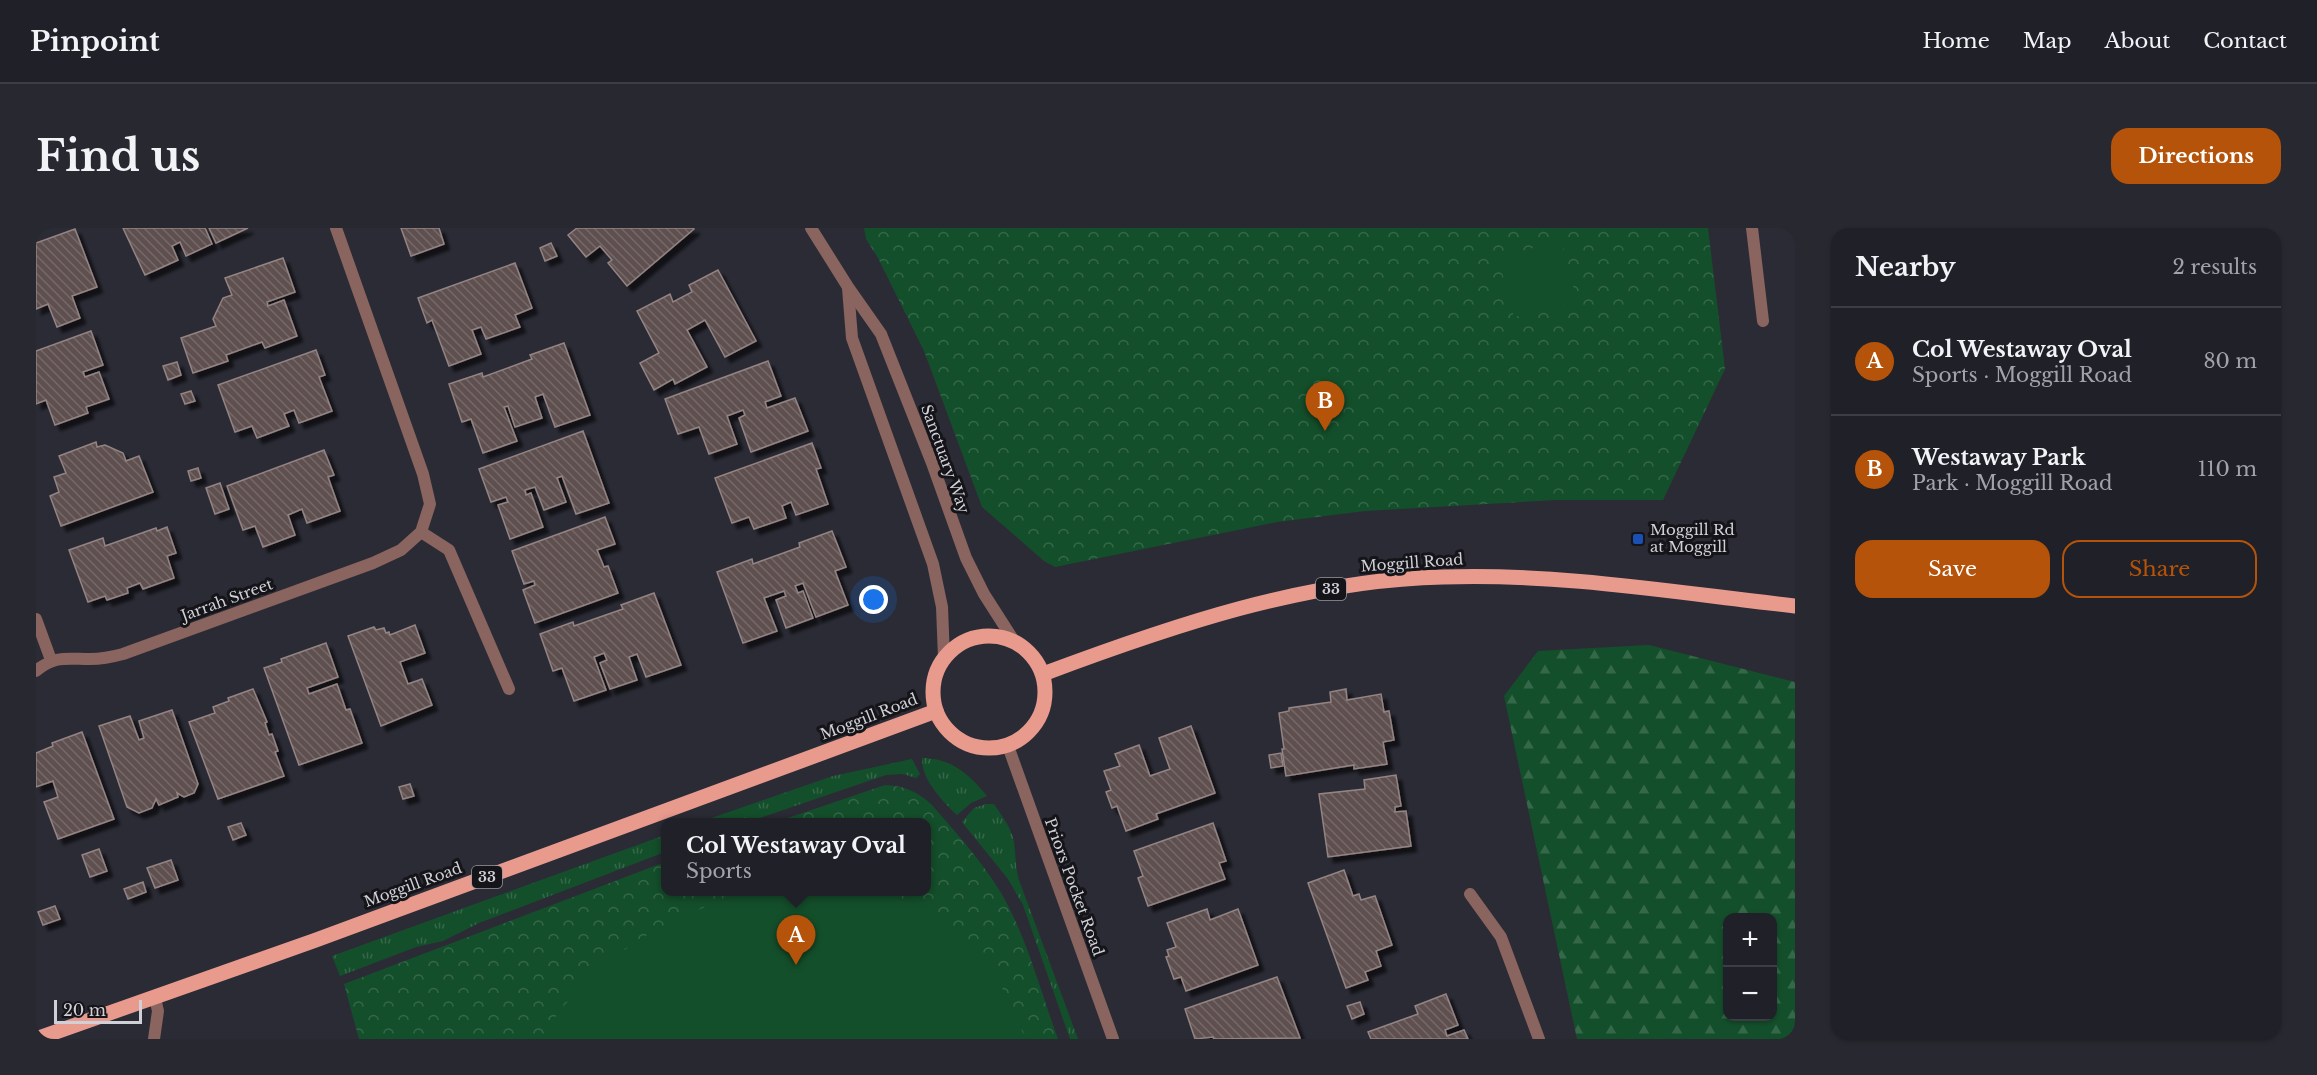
<!DOCTYPE html>
<html lang="en">
<head>
<meta charset="utf-8">
<style>
	body { margin:0; font-family:"Libre Baskerville",serif; background:#282830; color:#f1f3f6 }
	.controls { position:absolute; right:18px; bottom:18px; display:grid; overflow:hidden; border-radius:12px; box-shadow:0 2px 4px #0004 }
	.controls button { width:54px; height:54px; display:grid; place-items:center; padding:0; border:0; border-bottom:2px solid #3d3e45; background:#202028; color:#f1f3f6; font:30px sans-serif }
	.scale { position:absolute; left:18px; bottom:15px; width:88px; box-sizing:border-box; padding-left:6px; border:3px solid #d0d0d7; border-top:0; font-size:16px; line-height:21px; white-space:nowrap; color:#d0d0d7; -webkit-text-stroke:4px #141419; paint-order:stroke }
	.you { position:absolute; left:838px; top:372px; width:21px; height:21px; margin:-15px; border:4px solid #fff; border-radius:50%; background:#1a73e8; box-shadow:0 0 0 9px #1a73e833 }
	.badge { display:grid; place-items:center; width:39px; height:39px; border-radius:50%; background:#b45309; color:#fff; font-size:20px; font-weight:700 }
	.pin { position:absolute; translate:-50% -50px; filter:drop-shadow(0 2px 3px #0008) }
	.pin::after { content:''; position:absolute; top:32px; width:21px; height:18px; background:inherit; clip-path:polygon(0 0,100% 0,50% 100%) }
	.popup { position:absolute; left:625px; top:590px; width:270px; height:78px; box-sizing:border-box; display:grid; place-content:center; border-radius:12px; background:#202028; filter:drop-shadow(0 2px 4px #0005); font-size:20px; white-space:nowrap; color:#a2a3a8 }
	.popup b { font-size:22px; color:#f1f3f6 }
	.popup::after { content:''; position:absolute; left:50%; top:100%; margin-left:-12px; border:12px solid transparent; border-top-color:#202028 }
	.list { margin:0; padding:0; list-style:none }
	h2 { display:flex; justify-content:space-between; align-items:center; height:78px; margin:0; padding:0 24px; font-size:26px }
	h2 small { font-size:20px; font-weight:400; color:#a2a3a8 }
	.list li { display:grid; grid-template-columns:39px 1fr auto; gap:18px; align-items:center; box-sizing:border-box; height:108px; padding:0 24px; border-top:2px solid #3d3e45 }
	.list b { display:block; font-size:22px; white-space:nowrap }
	.list p { margin:0; font-size:20px; white-space:nowrap; color:#a2a3a8 }
	.list em { font-size:20px; font-style:normal; color:#a2a3a8 }
	.actions { display:flex; gap:12px; padding:18px 24px }
	.actions a { flex:1; padding:14px 0; border:2px solid #b45309; border-radius:18px; text-align:center; font-size:21px; color:#b45309 }
	.actions .main { background:#b45309; color:#fff }
	.map { position:relative; flex:none; width:1759px; height:811px; overflow:hidden; border-radius:18px }
	header { display:flex; align-items:center; gap:36px; box-sizing:border-box; height:84px; padding:0 30px; background:#202028; border-bottom:2px solid #3d3e45 }
	header strong { font-size:28px }
	nav { display:flex; gap:33px; margin-inline-start:auto; font-size:21px }
	.intro { display:flex; align-items:center; justify-content:space-between; box-sizing:border-box; height:144px; padding:0 36px }
	h1 { margin:0; font-size:42px }
	.button { padding:15px 27px; border-radius:18px; background:#b45309; color:#fff; font-size:21px; font-weight:700 }
	main { display:flex; gap:36px; padding:0 36px }
	aside { flex:1; background:#202028; border-radius:18px; box-shadow:0 2px 4px #0004 }
	.map>svg:first-child { display:block }
	.grass { fill:url(#grass-tufts) }
	.forest { fill:url(#forest-firs); fill-rule:evenodd }
	.park { fill:url(#park-crowns) }
	.garden { fill:#144f2b }
	.building { fill:url(#building-back-hatch); stroke:#948483; stroke-width:1.5; filter:url(#shadow) }
	.lines { fill:none; stroke-linecap:round; stroke-linejoin:round }
	.service { stroke:#8a645e; stroke-width:12 }
	.minor { stroke:#8a645e; stroke-width:12 }
	.tertiary { stroke:#8a645e; stroke-width:12 }
	.primary { stroke:#e89a8d; stroke-width:15 }
	.transit-dot { fill:#1a4fb4; stroke:#141419; stroke-width:2 }
	.labels { text-anchor:middle; stroke-width:6; stroke-linejoin:round; paint-order:stroke }
	.shield { fill:#141419; stroke:#98989e; stroke-width:1.5 }
	.shield-label { font-size:14px; font-weight:bold; fill:#d0d0d7 }
	.street-label { font-size:15px; fill:#d0d0d7; stroke:#141419 }
	.poi-label { font-size:15px; fill:#d0d0d7; stroke:#141419; text-anchor:start }
</style>
</head>
<body>
<header>
<strong>Pinpoint</strong>
<nav><a>Home</a><a>Map</a><a>About</a><a>Contact</a></nav>
</header>
<div class="intro"><h1>Find us</h1><a class="button">Directions</a></div>
<main>
<div class="map">
<svg width="1759" height="811" viewBox="0 0 1759 811">
	<defs>
		<pattern id="grass-tufts" width="24" height="20" patternUnits="userSpaceOnUse" patternTransform="scale(1.5)"><rect width="24" height="20" fill="#144f2b"/><path d="M3 7l-1-3M5 7V3M7 7l1-3M15 17l-1-3M17 17v-4M19 17l1-3" fill="none" stroke="#356749"/></pattern>
		<pattern id="forest-firs" width="22" height="20" patternUnits="userSpaceOnUse" patternTransform="scale(1.5)"><rect width="22" height="20" fill="#144f2b"/><path d="M5 1l3.5 6h-7zM16 11l3.5 6h-7z" fill="#356749"/></pattern>
		<pattern id="park-crowns" width="20" height="18" patternUnits="userSpaceOnUse" patternTransform="scale(1.5)"><rect width="20" height="18" fill="#144f2b"/><path d="M2 6a3 3 0 1 1 6 0M12 15a3 3 0 1 1 6 0" fill="none" stroke="#356749"/></pattern>
		<pattern id="building-back-hatch" width="6" height="6" patternUnits="userSpaceOnUse" patternTransform="scale(1.5)"><rect width="6" height="6" fill="#5e5050"/><path d="M-1 5l2 2M0 0l6 6M5-1l2 2" fill="none" stroke="#746868"/></pattern>
		<filter id="shadow"><feDropShadow dx="5.5" dy="5.5" stdDeviation="1.5" flood-color="#0009"/></filter>
	</defs>
	<rect width="100%" height="100%" fill="#2b2b36"/>
	<g class="grass">
		<path d="M886 530C915 530 933 546 951 568L935 575 921 587C907 574 885 551 886 530Z"/>
		<polygon points="876,531 884,546 880,550 867,546 850,547 712,594 664,594 797,548"/>
		<path d="M950 576H958C965 587 976 600 978 614 980 628 979 638 983 652L1042 811H1034L987 677 972 651 926 594 938 580Z"/>
		<polygon points="629,607 629,624 443,695 407,713 380,719 304,748 296,728"/>
	</g>
	<path class="forest" d="M1613 417 1759 454V811H1541L1468 468 1502 423ZM1692 690H1736V788H1692Z"/>
	<g class="park">
		<polygon points="828,0 1672,0 1689,141 1627,272 1520,272 1329,283 1241,294 1019,339 1008,333 946,279 888,123 842,30 830,11"/>
		<path d="M849 557C869 558 882 564 896 577 920 605 946 633 965 665 990 707 1005 765 1022 811H323L308 756 629 634 630 664H891V594H740Z"/>
	</g>
	<g class="garden">
		<polygon points="1525,13 1541,73 1478,89 1462,29"/>
		<path d="M715 664H847C921 685 964 740 989 811H506C547 735 634 685 715 664Z"/>
	</g>
	<g class="building">
		<polygon points="87,0 169,0 176,16 150,28 144,14 136,18 142,32 109,47"/>
		<polygon points="173,0 212,0 180,15"/>
		<polygon points="365,0 403,0 408,16 375,28"/>
		<polygon points="541,0 657,0 658,1 591,58 572,35 576,32 564,18 550,29 532,7"/>
		<polygon points="39,1 61,59 36,68 44,90 21,99 12,76 0,81 0,15"/>
		<polygon points="515,15 521,28 509,33 504,20"/>
		<polygon points="247,30 259,64 231,74 232,78 248,72 261,108 229,120 226,114 190,127 192,133 157,145 145,110 180,98 177,91 187,70 196,67 189,50"/>
		<polygon points="479,35 496,80 479,87 484,99 450,111 445,99 436,102 445,126 413,138 396,92 391,95 382,70"/>
		<polygon points="682,42 720,113 689,129 669,92 651,102 671,139 639,156 637,151 618,162 604,135 623,125 601,83 634,66 637,74 656,64 653,57"/>
		<polygon points="55,103 67,137 47,144 49,149 63,144 73,171 50,179 52,185 19,197 10,172 0,176 0,123"/>
		<polygon points="528,115 554,187 519,199 507,166 499,169 506,190 479,199 472,178 468,179 481,213 447,225 435,191 426,194 413,156 446,145 447,149 496,131 494,127"/>
		<polygon points="280,122 289,147 283,149 296,183 263,195 258,182 248,186 253,198 221,210 216,198 199,204 182,157"/>
		<polygon points="732,133 745,168 729,174 731,180 759,170 772,203 715,224 703,190 709,187 707,182 691,188 701,216 673,226 663,199 642,206 629,171"/>
		<polygon points="141,134 145,147 132,152 127,138"/>
		<polygon points="155,163 159,173 149,176 145,166"/>
		<polygon points="547,203 573,275 540,286 526,248 521,250 530,274 508,282 499,259 489,262 490,267 495,265 507,299 474,311 462,277 472,274 470,269 455,274 443,241"/>
		<polygon points="60,214 61,219 69,217 87,225 90,233 103,228 117,264 25,298 14,268 23,264 18,249 30,245 23,228"/>
		<polygon points="776,215 785,240 780,241 792,276 760,287 755,274 746,278 750,290 718,301 713,289 696,295 679,250"/>
		<polygon points="288,222 298,247 292,249 304,283 271,295 266,281 252,287 259,307 227,319 219,298 207,302 191,258"/>
		<polygon points="162,240 165,250 155,253 152,243"/>
		<polygon points="184,255 193,281 179,286 170,260"/>
		<polygon points="569,289 579,316 561,322 568,339 572,338 582,365 499,395 487,362 499,357 498,353 488,356 476,323"/>
		<polygon points="131,299 140,325 131,328 138,350 107,361 104,355 91,360 92,365 71,372 69,368 52,374 33,322 67,310 69,318 120,300 121,303"/>
		<polygon points="796,303 810,339 799,343 812,377 780,389 767,355 759,358 762,365 767,363 777,390 750,400 740,372 750,368 748,363 728,370 741,403 707,415 681,344 716,331 717,336 764,319 763,315"/>
		<polygon points="618,365 645,437 610,449 601,426 593,429 601,452 574,461 564,435 571,432 568,425 558,429 570,462 538,473 526,440 517,443 504,406 537,394 538,398 587,381 585,377"/>
		<polygon points="379,397 389,425 364,434 372,456 386,451 396,477 345,498 312,408 338,399 340,402 348,400 350,405 353,404 354,407"/>
		<polygon points="290,415 302,449 271,460 273,466 301,456 310,482 314,481 326,515 263,537 228,440 246,434 245,431"/>
		<polygon points="217,461 231,494 229,495 233,507 236,506 242,523 239,524 248,548 182,571 153,494 179,485 177,479 193,473 192,470"/>
		<polygon points="1310,461 1311,472 1345,466 1348,484 1353,483 1358,512 1347,514 1351,536 1318,541 1318,537 1250,548 1246,521 1248,521 1243,485 1253,483 1253,480 1295,474 1294,464"/>
		<polygon points="136,482 162,556 158,565 148,569 141,565 142,569 123,577 120,571 116,580 103,585 91,579 63,498 94,488 103,512 108,510 103,493"/>
		<polygon points="1155,498 1179,565 1120,586 1122,591 1090,603 1081,578 1076,580 1070,564 1075,562 1068,543 1084,538 1079,526 1103,517 1114,548 1134,541 1123,510"/>
		<polygon points="46,504 78,591 22,611 8,574 22,569 17,553 0,559 0,525 17,518 16,515"/>
		<polygon points="1245,525 1247,538 1235,540 1233,527"/>
		<polygon points="1360,547 1365,578 1359,579 1359,584 1370,583 1375,618 1292,629 1283,566 1329,561 1328,552"/>
		<polygon points="374,556 378,568 367,571 363,559"/>
		<polygon points="205,595 210,607 197,612 192,599"/>
		<polygon points="1177,595 1190,633 1183,635 1189,651 1112,678 1102,650 1107,648 1098,623"/>
		<polygon points="63,621 71,643 54,649 46,627"/>
		<polygon points="135,632 142,652 119,660 111,640"/>
		<polygon points="1308,642 1317,668 1323,666 1325,672 1339,668 1356,717 1340,723 1345,738 1329,744 1332,752 1310,760 1272,655"/>
		<polygon points="107,654 110,664 92,671 88,661"/>
		<polygon points="19,678 24,691 7,697 2,684"/>
		<polygon points="1171,681 1174,692 1202,681 1222,737 1150,763 1145,749 1138,751 1130,729 1133,728 1131,722 1140,719 1131,695"/>
		<polygon points="1241,749 1264,810 1178,811 1177,809 1159,811 1149,781"/>
		<polygon points="1410,766 1422,797 1409,802 1411,808 1428,802 1432,811 1335,811 1332,804 1382,786 1379,778"/>
		<polygon points="1324,774 1328,786 1316,791 1311,778"/>
	</g>
	<g class="lines">
		<polyline class="service" points="385,304 413,322 473,461"/>
		<g class="minor">
			<polyline points="775,0 812,59 845,106 896,235 930,330 948,366 978,413"/>
			<polyline points="1716,0 1727,93"/>
			<polyline points="812,60 816,110 897,336 906,379 908,430"/>
			<polyline points="0,391 15,432"/>
			<path d="M0 443C19 427 31 431 54 431 65 431 76 429 87 426L337 335 365 322 385 304 394 276 387 246 300 0"/>
			<polyline points="1434,666 1465,709 1503,811"/>
			<polyline points="118,811 122,783 119,770"/>
		</g>
		<polyline class="tertiary" points="972,518 1077,811"/>
		<g class="primary">
			<circle cx="953" cy="464" r="56"/>
			<path d="M1007 446C1135 398 1269 352 1407 349 1525 345 1642 365 1759 378"/>
			<polyline points="0,811 280,712 900,483"/>
		</g>
	</g>
	<rect class="transit-dot" x="1596" y="305" width="12" height="12" rx="3"/>
	<g class="labels">
		<g class="shield">
			<rect x="1280" y="350" width="30" height="22" rx="4.5"/>
			<rect x="436" y="638" width="30" height="22" rx="4.5"/>
		</g>
		<g class="shield-label">
			<text x="1295" y="366">33</text>
			<text x="451" y="654">33</text>
		</g>
		<g class="street-label">
			<text transform="translate(909 231) rotate(70)" y="5">Sanctuary Way</text>
			<text transform="translate(1376 335) rotate(-4)" y="5">Moggill Road</text>
			<text transform="translate(191 372) rotate(-20)" y="5">Jarrah Street</text>
			<text transform="translate(833 489) rotate(-21)" y="5">Moggill Road</text>
			<text transform="translate(377 657) rotate(-20)" y="5">Moggill Road</text>
			<text transform="translate(1038 659) rotate(70)" y="5">Priors Pocket Road</text>
		</g>
		<g class="poi-label">
			<text x="1614" y="307">Moggill Rd<tspan x="1614" dy="17">at Moggill</tspan></text>
		</g>
	</g>
</svg>
<div class="controls">
<button>+</button>
<button>−</button>
</div>
<div class="scale">20 m</div>
<div class="you"></div>
<div class="pin badge" style="left:760px;top:737px">A</div>
<div class="popup"><b>Col Westaway Oval</b>Sports</div>
<div class="pin badge" style="left:1289px;top:203px">B</div>
</div>
<aside>
<h2>Nearby<small>2 results</small></h2>
<ul class="list">
<li><span class="badge">A</span><div><b>Col Westaway Oval</b><p>Sports · Moggill Road</p></div><em>80 m</em></li>
<li><span class="badge">B</span><div><b>Westaway Park</b><p>Park · Moggill Road</p></div><em>110 m</em></li>
</ul>
<div class="actions"><a class="main">Save</a><a>Share</a></div>
</aside>
</main>
</body>
</html>
